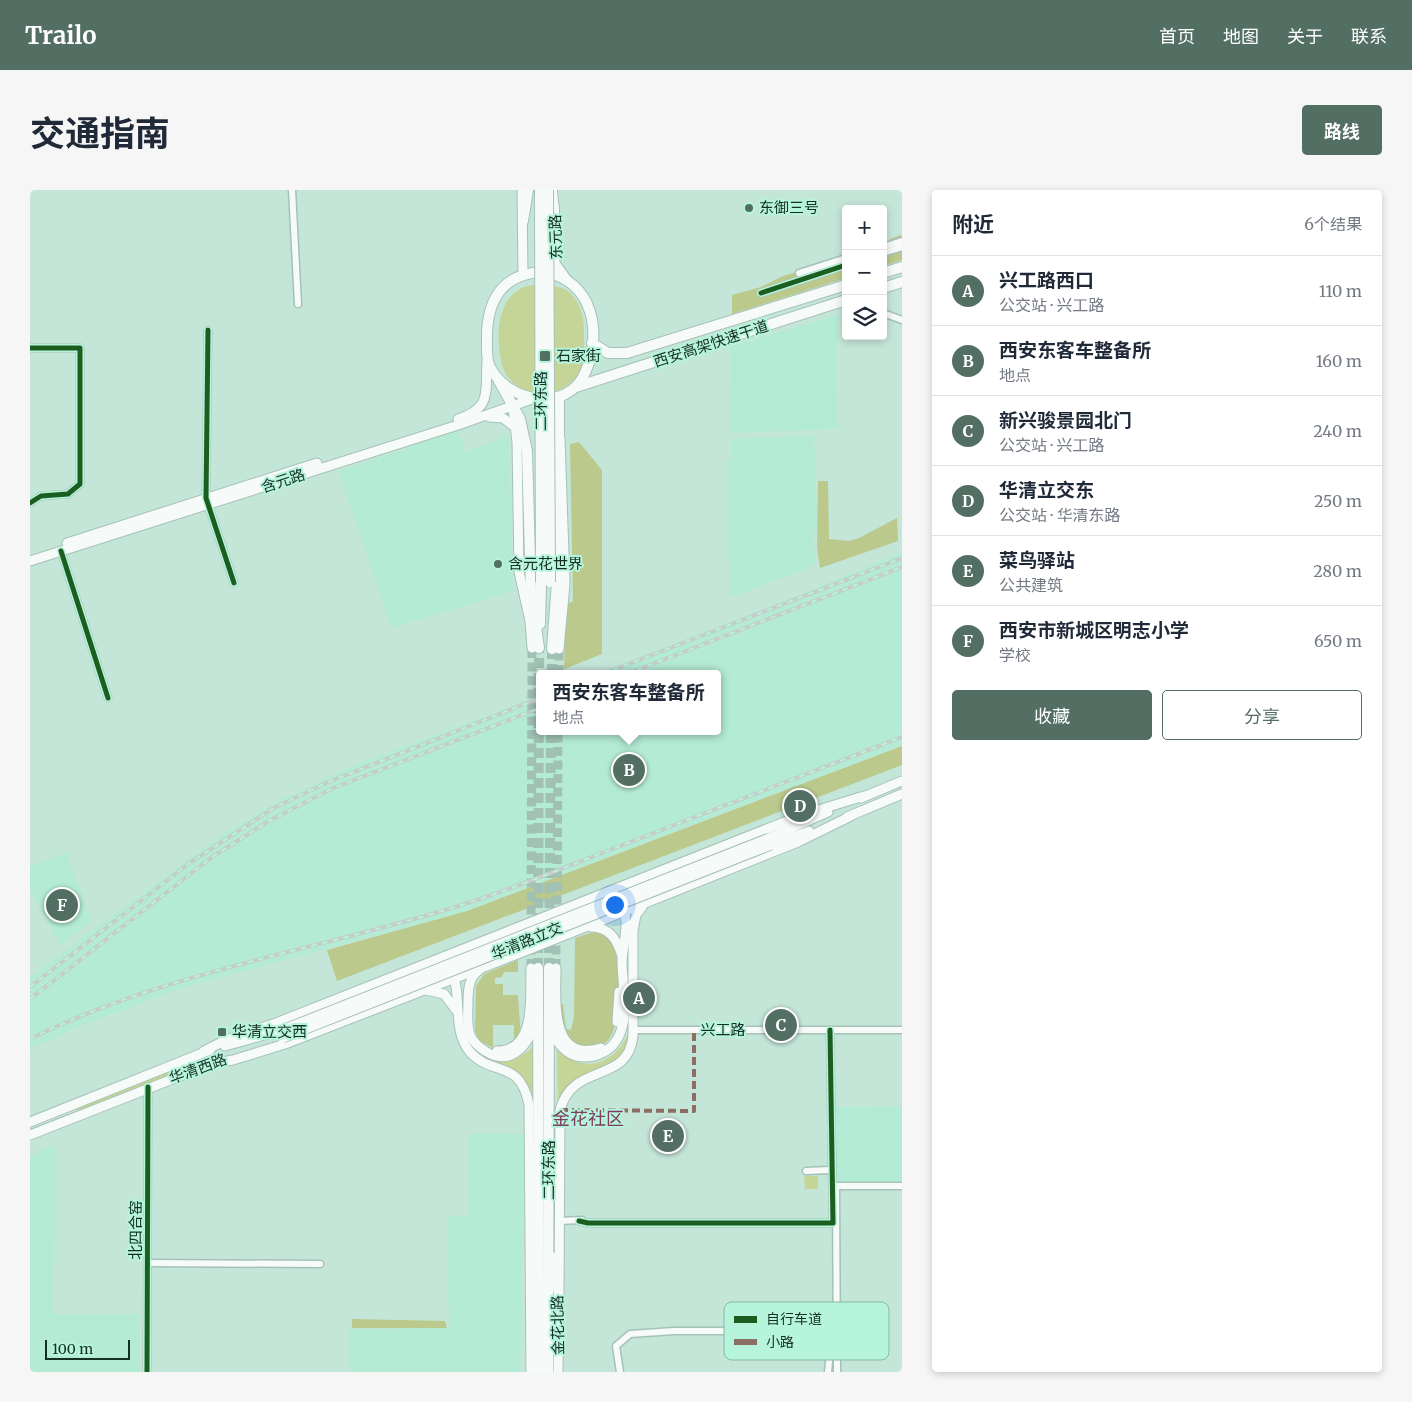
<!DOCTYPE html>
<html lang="zh">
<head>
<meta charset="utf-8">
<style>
	body { margin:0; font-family:Merriweather,"Noto Sans SC",serif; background:#f6f6f7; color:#1f2937 }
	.controls { position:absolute; right:15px; top:15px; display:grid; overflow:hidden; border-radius:5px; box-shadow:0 2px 8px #0003 }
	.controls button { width:45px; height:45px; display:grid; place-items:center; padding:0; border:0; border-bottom:1px solid #e0e1e3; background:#fff; color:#1f2937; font:25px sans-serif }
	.scale { position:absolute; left:15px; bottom:12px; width:85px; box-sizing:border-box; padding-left:5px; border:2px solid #162f26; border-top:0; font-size:14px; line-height:18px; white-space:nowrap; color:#162f26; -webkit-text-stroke:4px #b6f4dc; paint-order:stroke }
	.you { position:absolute; left:584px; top:714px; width:18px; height:18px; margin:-12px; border:4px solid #fff; border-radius:50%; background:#1a73e8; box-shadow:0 0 0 8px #1a73e833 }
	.badge { display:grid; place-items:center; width:32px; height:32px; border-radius:50%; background:#536f64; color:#fff; font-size:16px; font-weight:700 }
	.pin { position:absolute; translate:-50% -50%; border:2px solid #fff; box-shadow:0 1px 5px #0006 }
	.popup { position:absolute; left:506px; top:480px; width:185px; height:65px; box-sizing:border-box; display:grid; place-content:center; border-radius:5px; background:#fff; filter:drop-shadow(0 1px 4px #0005); font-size:16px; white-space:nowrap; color:#747a83 }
	.popup b { font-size:19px; color:#1f2937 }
	.popup::after { content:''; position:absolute; left:50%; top:100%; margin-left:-10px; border:10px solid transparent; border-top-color:#fff }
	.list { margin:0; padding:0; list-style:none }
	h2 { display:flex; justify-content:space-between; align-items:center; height:65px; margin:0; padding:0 20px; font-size:21px }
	h2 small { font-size:16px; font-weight:400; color:#747a83 }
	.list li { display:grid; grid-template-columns:32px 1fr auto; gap:15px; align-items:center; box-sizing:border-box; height:70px; padding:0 20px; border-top:1px solid #e0e1e3 }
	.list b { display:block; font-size:19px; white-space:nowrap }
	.list p { margin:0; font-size:16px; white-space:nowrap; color:#747a83 }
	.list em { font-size:16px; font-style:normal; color:#747a83 }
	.actions { display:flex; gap:10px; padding:15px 20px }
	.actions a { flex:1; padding:11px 0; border:1px solid #536f64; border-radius:5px; text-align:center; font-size:18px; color:#536f64 }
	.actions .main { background:#536f64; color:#fff }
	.icon { flex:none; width:28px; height:28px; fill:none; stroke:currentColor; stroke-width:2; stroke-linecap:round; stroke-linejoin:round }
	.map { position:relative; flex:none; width:872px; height:1182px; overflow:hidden; border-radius:5px }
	header { display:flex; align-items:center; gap:30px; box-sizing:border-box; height:70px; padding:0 25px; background:#536f64; color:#fff }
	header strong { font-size:24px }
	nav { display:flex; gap:28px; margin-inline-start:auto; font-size:18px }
	.intro { display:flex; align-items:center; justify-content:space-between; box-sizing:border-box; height:120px; padding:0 30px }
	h1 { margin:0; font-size:35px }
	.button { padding:12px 22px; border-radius:5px; background:#536f64; color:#fff; font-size:18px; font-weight:700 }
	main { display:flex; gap:30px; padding:0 30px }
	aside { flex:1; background:#fff; border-radius:5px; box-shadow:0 2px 8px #0003 }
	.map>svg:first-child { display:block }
	.built { fill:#b4ebd5 }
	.green { fill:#c5d497 }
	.forest { fill:#bbc98c }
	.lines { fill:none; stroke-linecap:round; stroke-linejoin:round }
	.major-tunnel { stroke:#a1c1b4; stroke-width:9; stroke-dasharray:9 4.5; stroke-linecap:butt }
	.highway-tunnel { stroke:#a1c1b4; stroke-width:10; stroke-dasharray:10 5; stroke-linecap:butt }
	.minor-casing { stroke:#a6c1b6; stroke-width:9 }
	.major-casing { stroke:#a6c1b6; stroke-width:11 }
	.highway-casing { stroke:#a6c1b6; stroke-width:12 }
	.minor { stroke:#f6fbf9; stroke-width:6 }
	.major { stroke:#f6fbf9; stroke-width:9 }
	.highway { stroke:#f6fbf9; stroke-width:10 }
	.rail-casing { stroke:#c4cdca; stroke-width:4 }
	.rail { stroke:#b6f4dc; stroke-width:2; stroke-dasharray:5.5; stroke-linecap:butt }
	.major-bridge-casing { stroke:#a6c1b6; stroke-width:11; stroke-linecap:butt }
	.highway-bridge-casing { stroke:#a6c1b6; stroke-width:12; stroke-linecap:butt }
	.major-bridge { stroke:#f6fbf9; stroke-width:9 }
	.highway-bridge { stroke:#f6fbf9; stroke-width:10 }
	.quiet { stroke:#8d6e63; stroke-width:4; stroke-dasharray:8 4; stroke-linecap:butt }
	.cycleway-casing { stroke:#b6f4dc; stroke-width:8 }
	.cycleway { stroke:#1b5e20; stroke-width:5 }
	.poi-dot { fill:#536f64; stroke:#b6f4dc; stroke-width:2 }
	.labels { text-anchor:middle; stroke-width:4; stroke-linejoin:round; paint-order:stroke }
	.poi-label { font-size:15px; fill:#162f26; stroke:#b6f4dc; text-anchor:start }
	.street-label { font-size:15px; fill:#162f26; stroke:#b6f4dc }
	.quarter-label { font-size:18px; fill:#7e3c5f; stroke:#b6f4dc }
	.key { fill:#b6f4dc; stroke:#86b9a5; stroke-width:1 }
	.key-label { font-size:14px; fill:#162f26 }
</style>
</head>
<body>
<header>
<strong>Trailo</strong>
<nav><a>首页</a><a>地图</a><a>关于</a><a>联系</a></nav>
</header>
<div class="intro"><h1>交通指南</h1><a class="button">路线</a></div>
<main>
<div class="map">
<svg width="872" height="1182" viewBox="0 0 872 1182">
	<rect width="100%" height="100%" fill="#c4e6d8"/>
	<g class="built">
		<polygon points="807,125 808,239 699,243 700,157"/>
		<polygon points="428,241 436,262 479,245 483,401 361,438 308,281"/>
		<polygon points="784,245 788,340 783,342 786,375 699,408 698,269 701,269 702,249"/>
		<polygon points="872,362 872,555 436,721 148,799 38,841 0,859 0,787 190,646 252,609 323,576 510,505 510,541 688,541 688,484 566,484 769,405"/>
		<polygon points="37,662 61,730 31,756 0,700 0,677"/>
		<polygon points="872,916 872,993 802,993 802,917"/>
		<polygon points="439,944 494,944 490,1182 320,1182 320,1139 419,1138 417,1026 439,1025"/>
		<polygon points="25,954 24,1124 110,1124 110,1182 0,1182 0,967"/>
	</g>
	<g class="green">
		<path d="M513 93C522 95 534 97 541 104 553 116 554 131 554 147 554 157 555 168 551 177 543 200 515 209 494 200 484 195 475 187 472 175 466 149 465 110 494 97 500 95 507 94 513 93Z"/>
		<path d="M599 840 601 846 593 864 582 874 550 889 528 923 527 857C551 887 588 874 599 840Z"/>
		<path d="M503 856V907C492 874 465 880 445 859 466 873 486 876 503 856Z"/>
		<polygon points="163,871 165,875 47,921 46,918"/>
		<polygon points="774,986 788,986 788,999 775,999"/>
	</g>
	<g class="forest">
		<polygon points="870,45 872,47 872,70 853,76 853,57 861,55 860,49"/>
		<polygon points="816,68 816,88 702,124 702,105 731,97 753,86"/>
		<polygon points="549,252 572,280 572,464 534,479 536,415 543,411 540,254"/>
		<polygon points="788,291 798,291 799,349 819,351 829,348 867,328 868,351 790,378 787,358"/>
		<polygon points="872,556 872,575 307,791 297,760 437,721"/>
		<path d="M567 741 582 751 586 759C588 781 591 824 582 844 575 860 552 863 540 851 531 841 531 826 530 814H533L536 839 541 840 544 827 545 748Z"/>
		<polygon points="488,770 488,782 474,782 472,787 465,788 465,794 473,794 473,805 488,805 491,849 484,855 484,835 463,835 463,858 450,851 445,841 446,796 454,784"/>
		<polygon points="322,1129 415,1131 417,1138 322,1138"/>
	</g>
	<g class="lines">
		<g class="major-tunnel">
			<polyline points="529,484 529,459"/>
			<polyline points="527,728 528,541"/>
			<polyline points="501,738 502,458"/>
			<polyline points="501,778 501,753"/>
			<polyline points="526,778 526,743"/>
		</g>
		<g class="highway-tunnel">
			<polyline points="522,484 522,459"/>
			<polyline points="508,778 509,458"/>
			<polyline points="519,778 521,541"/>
		</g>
		<g class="minor-casing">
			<g id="minor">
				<polyline points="262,0 268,114"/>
				<polyline points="853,57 872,51"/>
				<polyline points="853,63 872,57"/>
				<polyline points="769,83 816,68"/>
				<polyline points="731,103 816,75"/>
				<polyline points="853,123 872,130"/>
				<polyline points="178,140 176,308 204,393"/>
				<polyline points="0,158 50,158 50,294 38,304 11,306 0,313"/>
				<polyline points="31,361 78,508"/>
				<polyline points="604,840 872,840"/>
				<polyline points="776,981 800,980"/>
				<polyline points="528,1031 552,1030"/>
				<polyline points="549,1031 558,1033 803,1033 800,840"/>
				<polyline points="119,1073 290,1074"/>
				<polyline points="117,1182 118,897"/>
				<polyline points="590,1182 586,1156 600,1144 644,1141 794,1141 801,1151 798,1182"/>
				<polyline points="807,1182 806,996 872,996"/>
			</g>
		</g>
		<g class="major-casing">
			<g id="major">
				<polyline points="492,0 493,85"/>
				<polyline points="524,15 525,73 537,90"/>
				<polyline points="483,217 487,252 489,382 500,431 502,458"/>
				<polyline points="459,227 473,228 485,237"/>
				<path d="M428 229C463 218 455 201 457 171"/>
				<polyline points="37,353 287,273"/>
				<polyline points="0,371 428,235 505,208"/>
				<polyline points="529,459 535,394 530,248"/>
				<polyline points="831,608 872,591"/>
				<polyline points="817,627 872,604"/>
				<polyline points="739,648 798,622"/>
				<polyline points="741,655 779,641"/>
				<path d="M561 737C579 737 587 749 592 766"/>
				<path d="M526 778C526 809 519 874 571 858"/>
				<path d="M449 780C439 787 438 800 438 812 438 823 436 837 441 847 444 853 449 857 455 861 482 878 501 853 505 828"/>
				<path d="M423 784C432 808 422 841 440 862 462 887 490 868 499 915L501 1182"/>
				<polyline points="396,800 414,804 426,820"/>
				<polyline points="587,832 589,802"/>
				<path d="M521 835C523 848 533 862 546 866 555 868 564 867 572 863 605 847 592 799 592 771 593 754 599 736 594 718"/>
				<polyline points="195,856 252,840"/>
				<polyline points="174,861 196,850 246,833 772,625 834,606"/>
				<path d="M467 861C507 861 500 806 501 778"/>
				<polyline points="181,874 203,870 255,854 490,763 768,652 821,626"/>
				<polyline points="0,932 180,860"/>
				<polyline points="0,945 186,872"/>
				<polyline points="521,1066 529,1106 528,1182"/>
				<path d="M529 1106 530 920C543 871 598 895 603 846V741L606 725 612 717"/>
			</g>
		</g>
		<g class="highway-casing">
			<g id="highway">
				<polyline points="522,1 524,22"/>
				<polyline points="493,31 498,0"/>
				<path d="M514 82C563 90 573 143 555 183 537 224 477 212 460 177 456 169 457 159 457 151 456 112 471 83 514 82Z"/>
				<polyline points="853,83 872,77"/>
				<polyline points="853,98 872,92"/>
				<polyline points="562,153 578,163 597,163 816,95"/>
				<polyline points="469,191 490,229 497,261 501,402 509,458"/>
				<polyline points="546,197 816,110"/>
				<polyline points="510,434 511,392"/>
				<polyline points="522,459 527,392 526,261 529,243 529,208"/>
				<polyline points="508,778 509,1182"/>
				<polyline points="518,1182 519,778"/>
			</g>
		</g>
		<use href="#minor" class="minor"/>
		<use href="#major" class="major"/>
		<use href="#highway" class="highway"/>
		<g class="rail-casing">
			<g id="rail">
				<polyline points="573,484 872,368"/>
				<polyline points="597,484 872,377"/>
				<polyline points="0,797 161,672 242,619 296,593 510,508"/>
				<polyline points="0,809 182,667 239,631 301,599 510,518"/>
				<path d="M0 849C129 785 274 762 412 721 477 702 540 675 603 651 693 616 782 582 872 547"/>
			</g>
		</g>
		<use href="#rail" class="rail"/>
		<g class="major-bridge-casing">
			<g id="major-bridge">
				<polyline points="252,840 739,648"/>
				<polyline points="253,848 741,655"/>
			</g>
		</g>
		<g class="highway-bridge-casing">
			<g id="highway-bridge">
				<polyline points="510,0 511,392"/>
				<polyline points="518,0 520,392"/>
			</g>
		</g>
		<use href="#major-bridge" class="major-bridge"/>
		<use href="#highway-bridge" class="highway-bridge"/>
		<polyline class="quiet" points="530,920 664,921 664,840"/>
		<g class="cycleway-casing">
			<g id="cycleway">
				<polyline points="731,103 816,75"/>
				<polyline points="178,140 176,308 204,393"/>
				<polyline points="0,158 50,158 50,294 38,304 11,306 0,313"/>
				<polyline points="31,361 78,508"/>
				<polyline points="549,1031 558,1033 803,1033 800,840"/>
				<polyline points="117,1182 118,897"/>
			</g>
		</g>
		<use href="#cycleway" class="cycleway"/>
	</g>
	<g class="poi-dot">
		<circle cx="719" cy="18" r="5"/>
		<rect x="509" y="160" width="12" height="12" rx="2.5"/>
		<circle cx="468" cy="374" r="5"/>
		<rect x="187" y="837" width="10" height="10" rx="2.5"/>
	</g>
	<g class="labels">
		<g class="poi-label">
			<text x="729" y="23">东御三号</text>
			<text x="526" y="171">石家街</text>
			<text x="478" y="379">含元花世界</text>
			<text x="202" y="847">华清立交西</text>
		</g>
		<g class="street-label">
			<text transform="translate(526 47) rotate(-92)" y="5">东元路</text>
			<text transform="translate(681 154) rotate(-18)" y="5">西安高架快速干道</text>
			<text transform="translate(511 211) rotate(-90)" y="5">二环东路</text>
			<text transform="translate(253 291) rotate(-18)" y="5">含元路</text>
			<text transform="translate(497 751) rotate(-22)" y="5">华清路立交</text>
			<text x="693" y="845">兴工路</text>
			<text transform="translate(168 879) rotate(-20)" y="5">华清西路</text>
			<text transform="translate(519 980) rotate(-90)" y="5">二环东路</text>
			<text transform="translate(106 1040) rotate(-90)" y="5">北四合窑</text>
			<text transform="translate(528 1135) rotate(-91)" y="5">金花北路</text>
		</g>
		<g class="quarter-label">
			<text x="558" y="935">金花社区</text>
		</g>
	</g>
	<rect x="694" y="1112" width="165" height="58" rx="8" class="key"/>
	<rect x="704" y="1126" width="23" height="7" fill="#1b5e20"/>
	<rect x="704" y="1149" width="23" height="6" fill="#8d6e63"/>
	<g class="key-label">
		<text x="736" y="1134">自行车道</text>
		<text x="736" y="1157">小路</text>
	</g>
</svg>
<div class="controls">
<button>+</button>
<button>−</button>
<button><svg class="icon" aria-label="layers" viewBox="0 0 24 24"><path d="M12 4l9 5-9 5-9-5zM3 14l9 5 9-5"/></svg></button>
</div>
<div class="scale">100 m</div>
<div class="you"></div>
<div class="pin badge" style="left:609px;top:808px">A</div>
<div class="pin badge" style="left:599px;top:580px">B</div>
<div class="popup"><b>西安东客车整备所</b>地点</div>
<div class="pin badge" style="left:751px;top:835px">C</div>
<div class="pin badge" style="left:770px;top:616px">D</div>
<div class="pin badge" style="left:638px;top:946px">E</div>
<div class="pin badge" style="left:32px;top:715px">F</div>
</div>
<aside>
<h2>附近<small>6个结果</small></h2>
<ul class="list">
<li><span class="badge">A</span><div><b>兴工路西口</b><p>公交站 · 兴工路</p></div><em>110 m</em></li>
<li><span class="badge">B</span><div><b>西安东客车整备所</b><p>地点</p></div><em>160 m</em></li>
<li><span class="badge">C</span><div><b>新兴骏景园北门</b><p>公交站 · 兴工路</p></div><em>240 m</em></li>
<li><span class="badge">D</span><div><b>华清立交东</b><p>公交站 · 华清东路</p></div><em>250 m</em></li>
<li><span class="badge">E</span><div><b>菜鸟驿站</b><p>公共建筑</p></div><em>280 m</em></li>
<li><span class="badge">F</span><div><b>西安市新城区明志小学</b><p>学校</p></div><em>650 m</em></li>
</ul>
<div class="actions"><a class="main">收藏</a><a>分享</a></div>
</aside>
</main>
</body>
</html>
